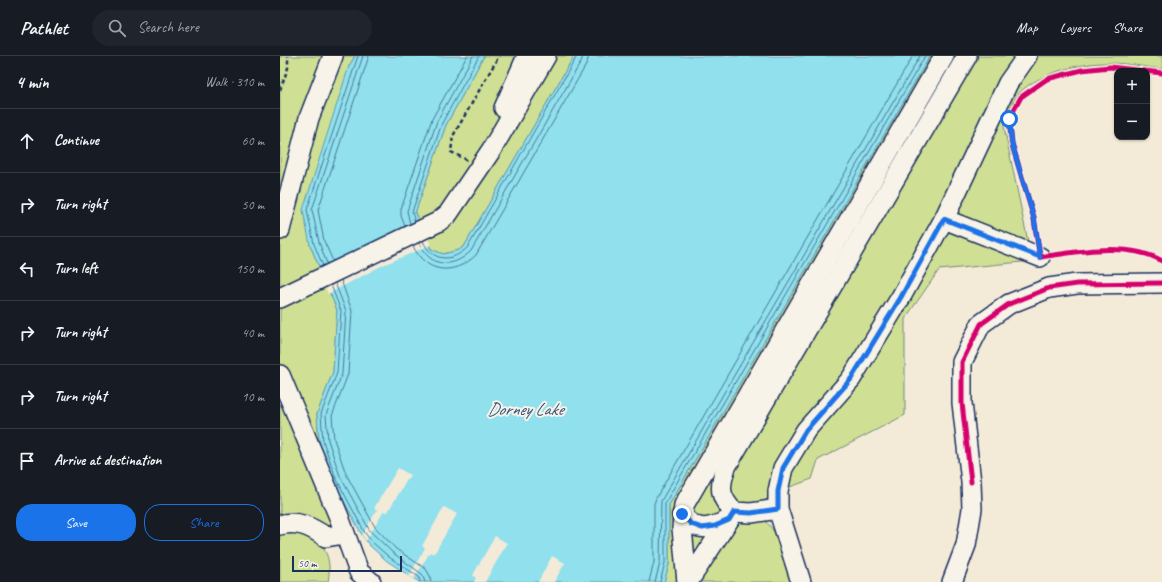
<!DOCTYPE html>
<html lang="en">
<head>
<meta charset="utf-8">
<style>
	body { margin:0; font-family:Caveat,sans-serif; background:#20242c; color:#f1f3f6 }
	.controls { position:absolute; right:12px; top:12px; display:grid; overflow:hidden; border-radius:8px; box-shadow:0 1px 3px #0004 }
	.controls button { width:36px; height:36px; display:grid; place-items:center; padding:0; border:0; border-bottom:1px solid #363941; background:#171b24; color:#f1f3f6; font:20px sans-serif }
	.scale { position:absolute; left:12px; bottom:10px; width:110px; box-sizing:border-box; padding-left:4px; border:2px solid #1b2f5e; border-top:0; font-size:11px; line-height:14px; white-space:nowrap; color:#1b2f5e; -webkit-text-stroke:3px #f7f3e8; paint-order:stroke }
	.stop { position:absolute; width:12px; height:12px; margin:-9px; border:3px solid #1a73e8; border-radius:50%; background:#fff }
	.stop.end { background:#1a73e8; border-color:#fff; box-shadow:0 1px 4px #0008 }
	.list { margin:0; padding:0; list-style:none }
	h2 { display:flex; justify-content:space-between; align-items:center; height:52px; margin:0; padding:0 16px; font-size:17px }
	h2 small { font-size:13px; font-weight:400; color:#9ea1a6 }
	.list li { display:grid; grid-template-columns:26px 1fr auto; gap:12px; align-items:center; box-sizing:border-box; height:64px; padding:0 16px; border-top:1px solid #363941 }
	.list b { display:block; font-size:15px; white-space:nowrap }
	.list em { font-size:13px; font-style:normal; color:#9ea1a6 }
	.actions { display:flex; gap:8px; padding:12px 16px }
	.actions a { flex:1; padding:9px 0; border:1px solid #1a73e8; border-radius:16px; text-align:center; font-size:14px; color:#1a73e8 }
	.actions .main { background:#1a73e8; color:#fff }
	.icon { flex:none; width:22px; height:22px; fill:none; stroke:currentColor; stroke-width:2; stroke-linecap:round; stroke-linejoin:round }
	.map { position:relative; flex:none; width:882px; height:526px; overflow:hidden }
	header { display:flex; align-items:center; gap:24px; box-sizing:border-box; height:56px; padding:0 20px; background:#171b24; border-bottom:1px solid #363941 }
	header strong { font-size:19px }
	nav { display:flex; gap:22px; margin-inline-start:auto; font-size:14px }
	.search { width:280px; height:36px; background:#20242c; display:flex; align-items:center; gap:10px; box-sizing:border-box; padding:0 14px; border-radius:22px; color:#9ea1a6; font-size:15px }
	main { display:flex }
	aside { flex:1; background:#171b24 }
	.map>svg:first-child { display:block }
	.green { fill:#cfe094; stroke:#758879 }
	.water { fill:#90e0ed; stroke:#6199b4 }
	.pier { fill:#f3ebd8 }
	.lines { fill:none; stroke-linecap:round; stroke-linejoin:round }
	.shore { stroke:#4a7697; stroke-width:1 }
	.minor-casing { stroke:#1b2f5e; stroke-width:22 }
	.path { stroke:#1b2f5e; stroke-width:2.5; stroke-dasharray:4 3; stroke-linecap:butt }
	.minor { stroke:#f7f3e8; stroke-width:19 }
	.cycleway-casing { stroke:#f7f3e8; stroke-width:8 }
	.cycleway { stroke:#d6006c; stroke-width:5 }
	.route { stroke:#1a73e8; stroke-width:5 }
	.labels { text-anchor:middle; stroke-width:4; stroke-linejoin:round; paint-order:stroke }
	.water-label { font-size:18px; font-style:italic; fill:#32527b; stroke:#f7f3e8 }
</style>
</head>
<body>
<header>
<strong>Pathlet</strong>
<div class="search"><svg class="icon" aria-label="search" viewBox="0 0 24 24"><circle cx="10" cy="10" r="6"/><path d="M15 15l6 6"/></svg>Search here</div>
<nav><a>Map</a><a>Layers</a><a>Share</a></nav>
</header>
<main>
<aside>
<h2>4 min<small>Walk · 310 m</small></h2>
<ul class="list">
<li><svg class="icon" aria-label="ahead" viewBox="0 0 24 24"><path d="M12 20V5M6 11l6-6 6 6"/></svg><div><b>Continue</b></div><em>60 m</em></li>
<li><svg class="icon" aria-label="right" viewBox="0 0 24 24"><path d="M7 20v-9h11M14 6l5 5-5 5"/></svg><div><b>Turn right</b></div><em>50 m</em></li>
<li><svg class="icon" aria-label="left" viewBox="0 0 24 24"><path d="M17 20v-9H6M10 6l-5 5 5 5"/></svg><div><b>Turn left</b></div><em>150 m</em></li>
<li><svg class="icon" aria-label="right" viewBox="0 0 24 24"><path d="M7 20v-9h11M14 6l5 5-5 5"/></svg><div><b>Turn right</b></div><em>40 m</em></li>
<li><svg class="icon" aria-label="right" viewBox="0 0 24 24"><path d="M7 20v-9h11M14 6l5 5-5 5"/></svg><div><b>Turn right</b></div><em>10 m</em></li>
<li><svg class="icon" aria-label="arrive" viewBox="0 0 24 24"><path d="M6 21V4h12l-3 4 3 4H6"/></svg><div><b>Arrive at destination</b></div></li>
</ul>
<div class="actions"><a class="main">Save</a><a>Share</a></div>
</aside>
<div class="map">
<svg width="882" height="526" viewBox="0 0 882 526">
	<rect width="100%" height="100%" fill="#f3ebd8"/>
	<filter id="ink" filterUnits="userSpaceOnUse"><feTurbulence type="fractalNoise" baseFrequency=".025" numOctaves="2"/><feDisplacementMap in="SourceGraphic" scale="8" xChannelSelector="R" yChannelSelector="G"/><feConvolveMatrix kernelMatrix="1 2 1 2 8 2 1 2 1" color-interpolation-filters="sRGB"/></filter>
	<g filter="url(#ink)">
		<g class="green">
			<polygon points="0,0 75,0 69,10 30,189 57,254 53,316 37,358 39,385 52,423 67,455 52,468 45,472 0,462"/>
			<polygon points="204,0 294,0 185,189 179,194 163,198 151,193 135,157 166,69"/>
			<path d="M650 0H882V13C865 11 847 7 830 7 802 6 759 17 739 37 731 46 727 60 724 71L752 205 659 214 625 263V359L538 404 532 423 493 437 478 451 472 452 400 526H384L389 508V449Z"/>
			<path d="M462 463C467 463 475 462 481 463 497 468 508 511 514 526H412L451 468Z"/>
			<path d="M13 475C42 482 53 497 48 526H0V476Z"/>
		</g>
		<polygon class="water" points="75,0 204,0 166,69 135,157 151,193 163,198 179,194 185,189 294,0 650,0 389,449 389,508 384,526 139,526 107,505 89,489 82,479 52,423 39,385 37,358 53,316 57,254 30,189 23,154 69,10"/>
		<g class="pier">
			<polygon points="140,163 151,189 103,209 48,238 37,212 77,198 104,185"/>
			<polygon points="118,412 130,419 107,457 104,455 86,485 82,479 97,454 94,452"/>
			<polygon points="164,451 177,458 154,498 150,496 134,523 129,520 145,492 142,490"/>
			<polygon points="215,480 227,487 205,526 194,526 196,522 193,519"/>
			<polygon points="272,500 285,507 274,526 258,526"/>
		</g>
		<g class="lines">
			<g class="shore">
				<polyline points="135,166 132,156 162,67 199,0"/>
				<polyline points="130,168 127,155 157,65 193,0"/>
				<polyline points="125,170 121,160 121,153 152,63 187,0"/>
				<path d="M143 185C152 206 172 207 188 191L297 0"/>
				<path d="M139 187C150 212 173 213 191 195L301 6 303 0"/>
				<path d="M133 190C146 218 174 220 196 199L306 9 309 0"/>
				<polyline points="53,205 44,185 38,154 89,0"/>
				<polyline points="47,208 39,186 32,154 83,0"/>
				<polyline points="43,210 34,188 27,154 78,0"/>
				<polyline points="61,224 72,255 68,318 52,360 54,383 66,418 95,471 116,493 146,513 150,520 151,526"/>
				<polyline points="55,227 66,255 62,318 46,359 48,384 60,420 90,475 113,497 142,518 145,526"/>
				<polyline points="51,229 61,255 57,317 41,358 43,385 56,422 85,477 92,486 109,501 139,521 140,526"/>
				<polyline points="369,526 374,506 374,448 376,442 633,0"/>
				<polyline points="375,526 380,507 381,445 640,0"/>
				<polyline points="380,526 385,507 385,447 645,0"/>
			</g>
			<g class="minor-casing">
				<g id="minor">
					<polyline points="224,52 247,0"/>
					<polyline points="664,163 760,201"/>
					<polyline points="0,174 29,62 53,0"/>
					<polyline points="0,242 158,166 168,158 212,93 266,0"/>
					<polyline points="0,319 59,461 79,516 91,526"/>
					<path d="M498 453 471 457 454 456C439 441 439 431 446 411L687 0"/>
					<path d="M402 459C418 477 428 473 449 464"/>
					<path d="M0 469C18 464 31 471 46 481L64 478"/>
					<polyline points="407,526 402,472 404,449 664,0"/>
					<polyline points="408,526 454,456"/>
					<polyline points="521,526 498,453 498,435 503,412 526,374 571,323 621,241 664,163 728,27 747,0"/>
					<polyline points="672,526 686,489 692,453 691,426 682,347 682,306 701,268 729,248 769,232 797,228 882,227"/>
				</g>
			</g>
			<g class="path">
				<polyline points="0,34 8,12 8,0"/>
				<polyline points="187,104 171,96 173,80 219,0"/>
				<polyline points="868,199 874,197 876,202"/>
			</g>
			<use href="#minor" class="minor"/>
			<g class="cycleway-casing">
				<g id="cycleway">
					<path d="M882 17 830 11 802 14 767 23 741 41 729 63 732 88 754 162 760 201C796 196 849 185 882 205"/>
					<polyline points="691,426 682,347 682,306 701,268 729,248 769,232 797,228 882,227"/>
				</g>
			</g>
			<use href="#cycleway" class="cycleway"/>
		</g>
	</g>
	<g class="lines" filter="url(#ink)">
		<polyline class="route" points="402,458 411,468 422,472 435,470 449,464 454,456 471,457 498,453 498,435 503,412 526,374 571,323 621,241 664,163 760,201 754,162 732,88 729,63"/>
	</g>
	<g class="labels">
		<g class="water-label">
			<text x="245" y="359">Dorney Lake</text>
		</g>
	</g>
</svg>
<div class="controls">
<button>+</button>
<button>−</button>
</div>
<div class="scale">50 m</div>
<div class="stop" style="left:729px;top:63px"></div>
<div class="stop end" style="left:402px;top:458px"></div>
</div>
</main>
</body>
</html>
